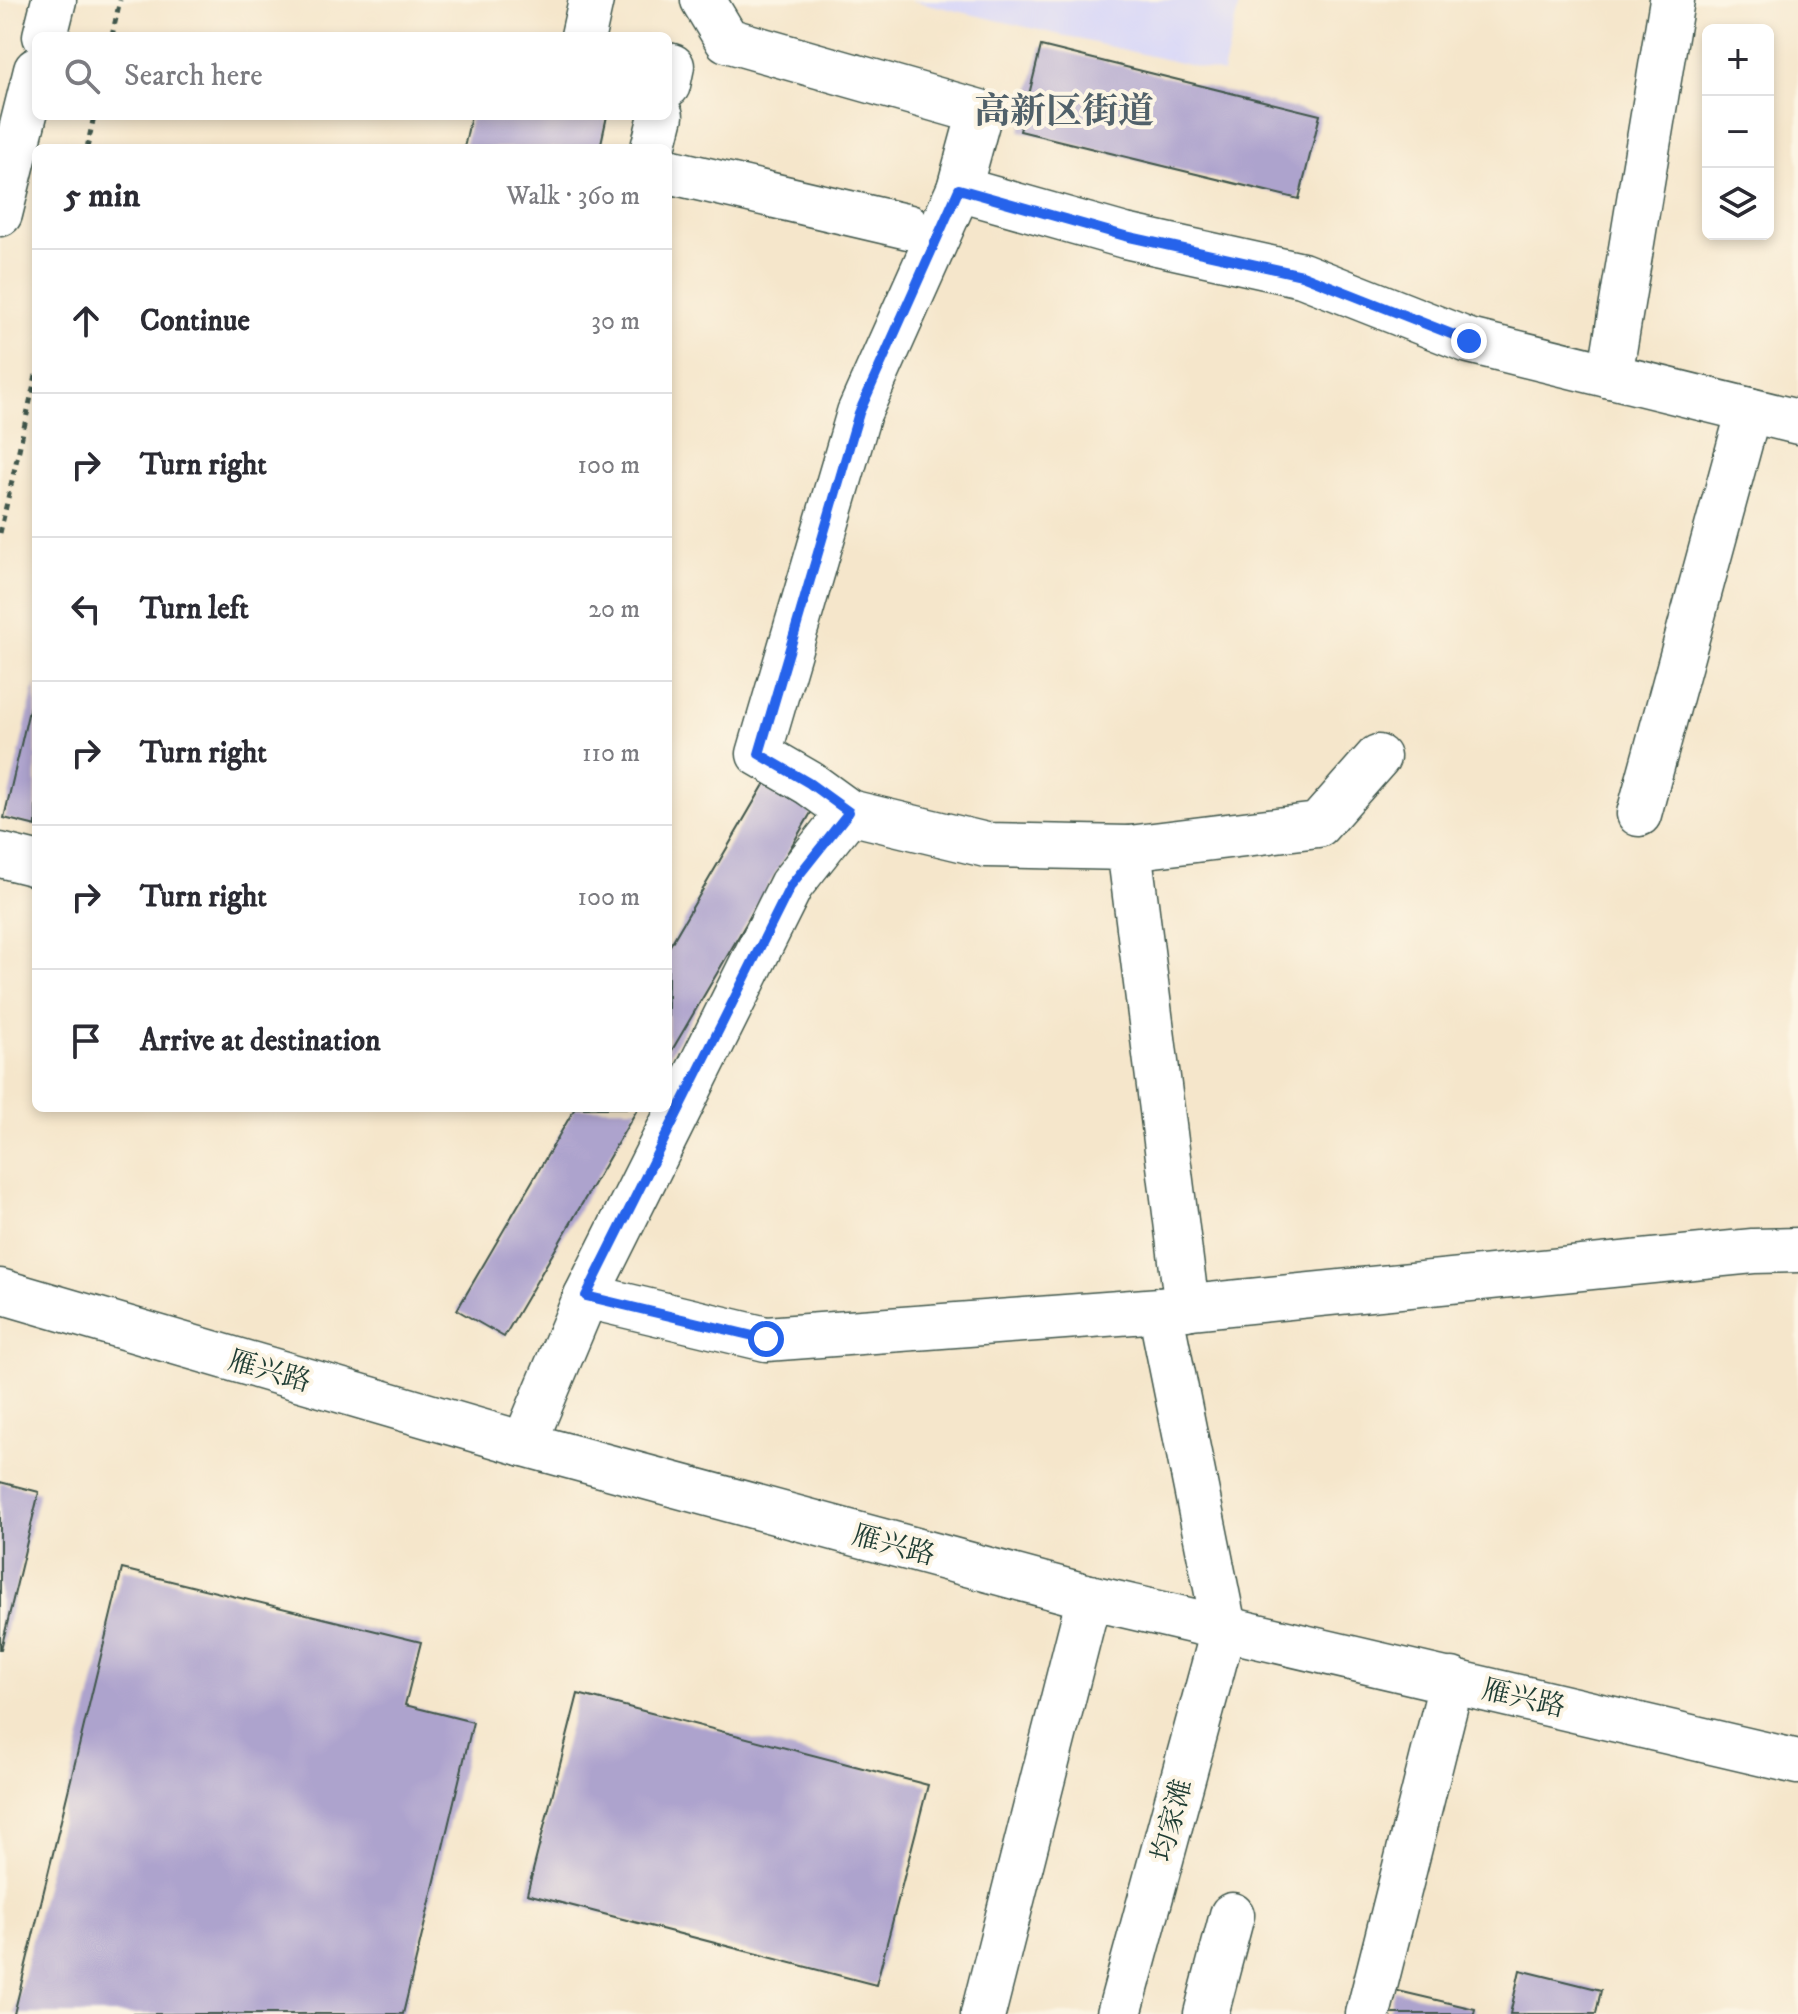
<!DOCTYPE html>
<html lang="en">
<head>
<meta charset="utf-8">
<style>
	body { margin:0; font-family:"IM FELL DW Pica","Noto Serif SC",serif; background:#f7f7f7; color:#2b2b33 }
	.controls { position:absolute; right:24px; top:24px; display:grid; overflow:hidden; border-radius:12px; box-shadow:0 4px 12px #0003 }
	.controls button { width:72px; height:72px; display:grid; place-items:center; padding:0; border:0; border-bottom:2px solid #e1e1e2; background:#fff; color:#2b2b33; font:40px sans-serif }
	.stop { position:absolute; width:24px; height:24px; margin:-18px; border:6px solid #2563eb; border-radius:50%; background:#fff }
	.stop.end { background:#2563eb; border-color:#fff; box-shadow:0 2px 8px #0008 }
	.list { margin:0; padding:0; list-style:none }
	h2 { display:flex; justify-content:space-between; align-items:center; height:104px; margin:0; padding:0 32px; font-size:34px }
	h2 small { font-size:26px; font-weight:400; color:#7c7c81 }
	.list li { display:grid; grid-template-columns:52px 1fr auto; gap:24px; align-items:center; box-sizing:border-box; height:144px; padding:0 32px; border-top:2px solid #e1e1e2 }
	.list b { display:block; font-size:30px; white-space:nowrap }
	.list em { font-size:26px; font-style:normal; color:#7c7c81 }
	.icon { flex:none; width:44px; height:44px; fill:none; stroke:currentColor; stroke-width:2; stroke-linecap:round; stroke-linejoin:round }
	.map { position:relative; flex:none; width:1798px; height:2014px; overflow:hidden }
	.search { position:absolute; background:#fff; box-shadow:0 4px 12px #0003; left:32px; top:32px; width:640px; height:88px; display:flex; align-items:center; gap:20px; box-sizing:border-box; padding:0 28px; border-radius:12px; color:#7c7c81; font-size:30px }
	.panel { position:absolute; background:#fff; box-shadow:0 4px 12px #0003; left:32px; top:144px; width:640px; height:968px; border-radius:12px }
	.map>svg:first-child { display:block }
	.built { fill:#d8d7f8 }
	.building { fill:#ada3cd }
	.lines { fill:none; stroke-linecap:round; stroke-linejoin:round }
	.minor-casing { stroke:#3f564b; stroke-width:47 }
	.major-casing { stroke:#3f564b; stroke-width:47 }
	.path { stroke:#3f564b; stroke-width:5; stroke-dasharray:6 6; stroke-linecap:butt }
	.minor { stroke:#fff; stroke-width:44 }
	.major { stroke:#fff; stroke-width:44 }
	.route { stroke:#2563eb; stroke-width:10 }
	.labels { text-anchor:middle; stroke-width:8; stroke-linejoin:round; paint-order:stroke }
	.street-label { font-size:28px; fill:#1f3d34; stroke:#fcf5e5 }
	.district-label { font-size:36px; font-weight:bold; fill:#51616a; stroke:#fcf5e5 }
</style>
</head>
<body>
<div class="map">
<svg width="1798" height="2014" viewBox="0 0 1798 2014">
	<rect width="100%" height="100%" fill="#fcf5e5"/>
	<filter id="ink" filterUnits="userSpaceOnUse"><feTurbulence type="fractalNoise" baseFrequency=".0125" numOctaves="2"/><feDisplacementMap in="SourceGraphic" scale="16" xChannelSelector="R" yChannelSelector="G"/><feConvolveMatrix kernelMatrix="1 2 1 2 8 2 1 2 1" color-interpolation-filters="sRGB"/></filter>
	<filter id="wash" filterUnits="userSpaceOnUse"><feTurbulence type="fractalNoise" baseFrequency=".006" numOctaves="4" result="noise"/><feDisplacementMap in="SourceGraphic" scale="32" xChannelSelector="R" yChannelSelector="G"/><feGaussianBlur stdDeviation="1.8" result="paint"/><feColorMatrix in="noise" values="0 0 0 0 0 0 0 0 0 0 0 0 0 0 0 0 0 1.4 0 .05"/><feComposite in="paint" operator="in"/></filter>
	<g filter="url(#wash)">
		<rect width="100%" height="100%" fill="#f5e6cb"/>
		<polygon class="built" points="910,0 1240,0 1223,73"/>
		<g id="blocks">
			<g class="building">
				<polygon points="1041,46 1320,115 1299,199 1020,131"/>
				<polygon points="471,116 607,116 600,148 464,148"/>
				<polygon points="35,684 36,684 36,826 4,818"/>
				<polygon points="765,783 812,811 668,1057 668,949"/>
				<polygon points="575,1108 638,1108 504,1337 457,1310"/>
				<polygon points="0,1482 39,1492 1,1649 0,1649"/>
				<polygon points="122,1569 421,1642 405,1705 473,1722 403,2014 14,2014"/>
				<polygon points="578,1694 928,1785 876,1985 527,1894"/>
				<polygon points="1520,1970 1601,1990 1596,2014 1510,2014"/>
				<polygon points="1394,1990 1475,2009 1474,2014 1388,2014"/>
			</g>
		</g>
	</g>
	<g filter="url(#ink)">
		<use href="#blocks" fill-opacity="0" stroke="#3f564b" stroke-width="2"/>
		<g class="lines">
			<g class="minor-casing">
				<g id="minor">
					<polyline points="703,0 727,40 980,112 959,189 859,413 759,754 809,783 849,812 986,845 1129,848 1187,1308"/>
					<polyline points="583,36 591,0"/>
					<polyline points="668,65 672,66 668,85"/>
					<polyline points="653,148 661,116"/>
					<polyline points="668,171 909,227"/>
					<polyline points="959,189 1125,236 1302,275 1469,341 1798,422"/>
					<polyline points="1610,376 1672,0"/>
					<polyline points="1639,814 1749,410"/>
					<polyline points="1129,848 1318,825 1378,757"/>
					<polyline points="0,855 36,864"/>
					<polyline points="0,1291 524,1444 1089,1597 1798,1762"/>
					<polyline points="586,1296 766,1339 1160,1310"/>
					<polyline points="524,1444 586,1296 791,885 849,812"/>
					<polyline points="983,2014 1089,1597"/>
					<polyline points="1119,2014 1224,1627 1160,1310 1753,1251 1798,1250"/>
					<polyline points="1206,2014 1232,1915"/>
					<polyline points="1368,2014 1452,1680"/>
				</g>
			</g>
			<g class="major-casing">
				<g id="major">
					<polyline points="45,36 54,0"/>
					<polyline points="0,214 36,70"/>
				</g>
			</g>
			<g class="path">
				<polyline points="112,36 120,0"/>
				<polyline points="87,148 94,116"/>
				<polyline points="0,533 36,375"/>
			</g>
			<use href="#minor" class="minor"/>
			<use href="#major" class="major"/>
		</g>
	</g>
	<g class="lines" filter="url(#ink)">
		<polyline class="route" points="766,1339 586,1296 791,885 849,812 809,783 759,754 859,413 959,189 1125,236 1302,275 1469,341"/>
	</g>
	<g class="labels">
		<g class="street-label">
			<text transform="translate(270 1370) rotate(16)" y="10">雁兴路</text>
			<text transform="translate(894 1544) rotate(15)" y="10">雁兴路</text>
			<text transform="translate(1524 1697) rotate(13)" y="10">雁兴路</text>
			<text transform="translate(1171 1820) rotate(-75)" y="10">均家滩</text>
		</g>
		<g class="district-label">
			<text x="1064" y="123">高新区街道</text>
		</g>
	</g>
</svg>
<div class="controls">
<button>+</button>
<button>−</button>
<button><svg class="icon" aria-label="layers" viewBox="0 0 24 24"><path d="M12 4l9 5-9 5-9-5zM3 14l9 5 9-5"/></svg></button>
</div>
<div class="stop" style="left:766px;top:1339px"></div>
<div class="stop end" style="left:1469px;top:341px"></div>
<div class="search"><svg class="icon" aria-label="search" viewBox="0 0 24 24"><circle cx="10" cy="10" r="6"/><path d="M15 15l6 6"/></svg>Search here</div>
<section class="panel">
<h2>5 min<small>Walk · 360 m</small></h2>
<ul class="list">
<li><svg class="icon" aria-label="ahead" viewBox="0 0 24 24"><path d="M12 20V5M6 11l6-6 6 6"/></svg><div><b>Continue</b></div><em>30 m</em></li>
<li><svg class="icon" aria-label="right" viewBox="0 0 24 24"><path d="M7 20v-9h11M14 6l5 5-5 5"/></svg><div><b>Turn right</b></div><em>100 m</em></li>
<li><svg class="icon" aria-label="left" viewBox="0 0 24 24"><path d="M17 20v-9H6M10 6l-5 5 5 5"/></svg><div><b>Turn left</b></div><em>20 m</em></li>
<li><svg class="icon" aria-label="right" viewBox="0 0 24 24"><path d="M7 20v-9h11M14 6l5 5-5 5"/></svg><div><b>Turn right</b></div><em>110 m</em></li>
<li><svg class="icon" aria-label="right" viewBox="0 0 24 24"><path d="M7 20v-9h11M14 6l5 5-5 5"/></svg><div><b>Turn right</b></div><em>100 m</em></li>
<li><svg class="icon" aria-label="arrive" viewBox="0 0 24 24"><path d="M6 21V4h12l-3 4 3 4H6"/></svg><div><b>Arrive at destination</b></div></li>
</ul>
</section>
</div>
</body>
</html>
